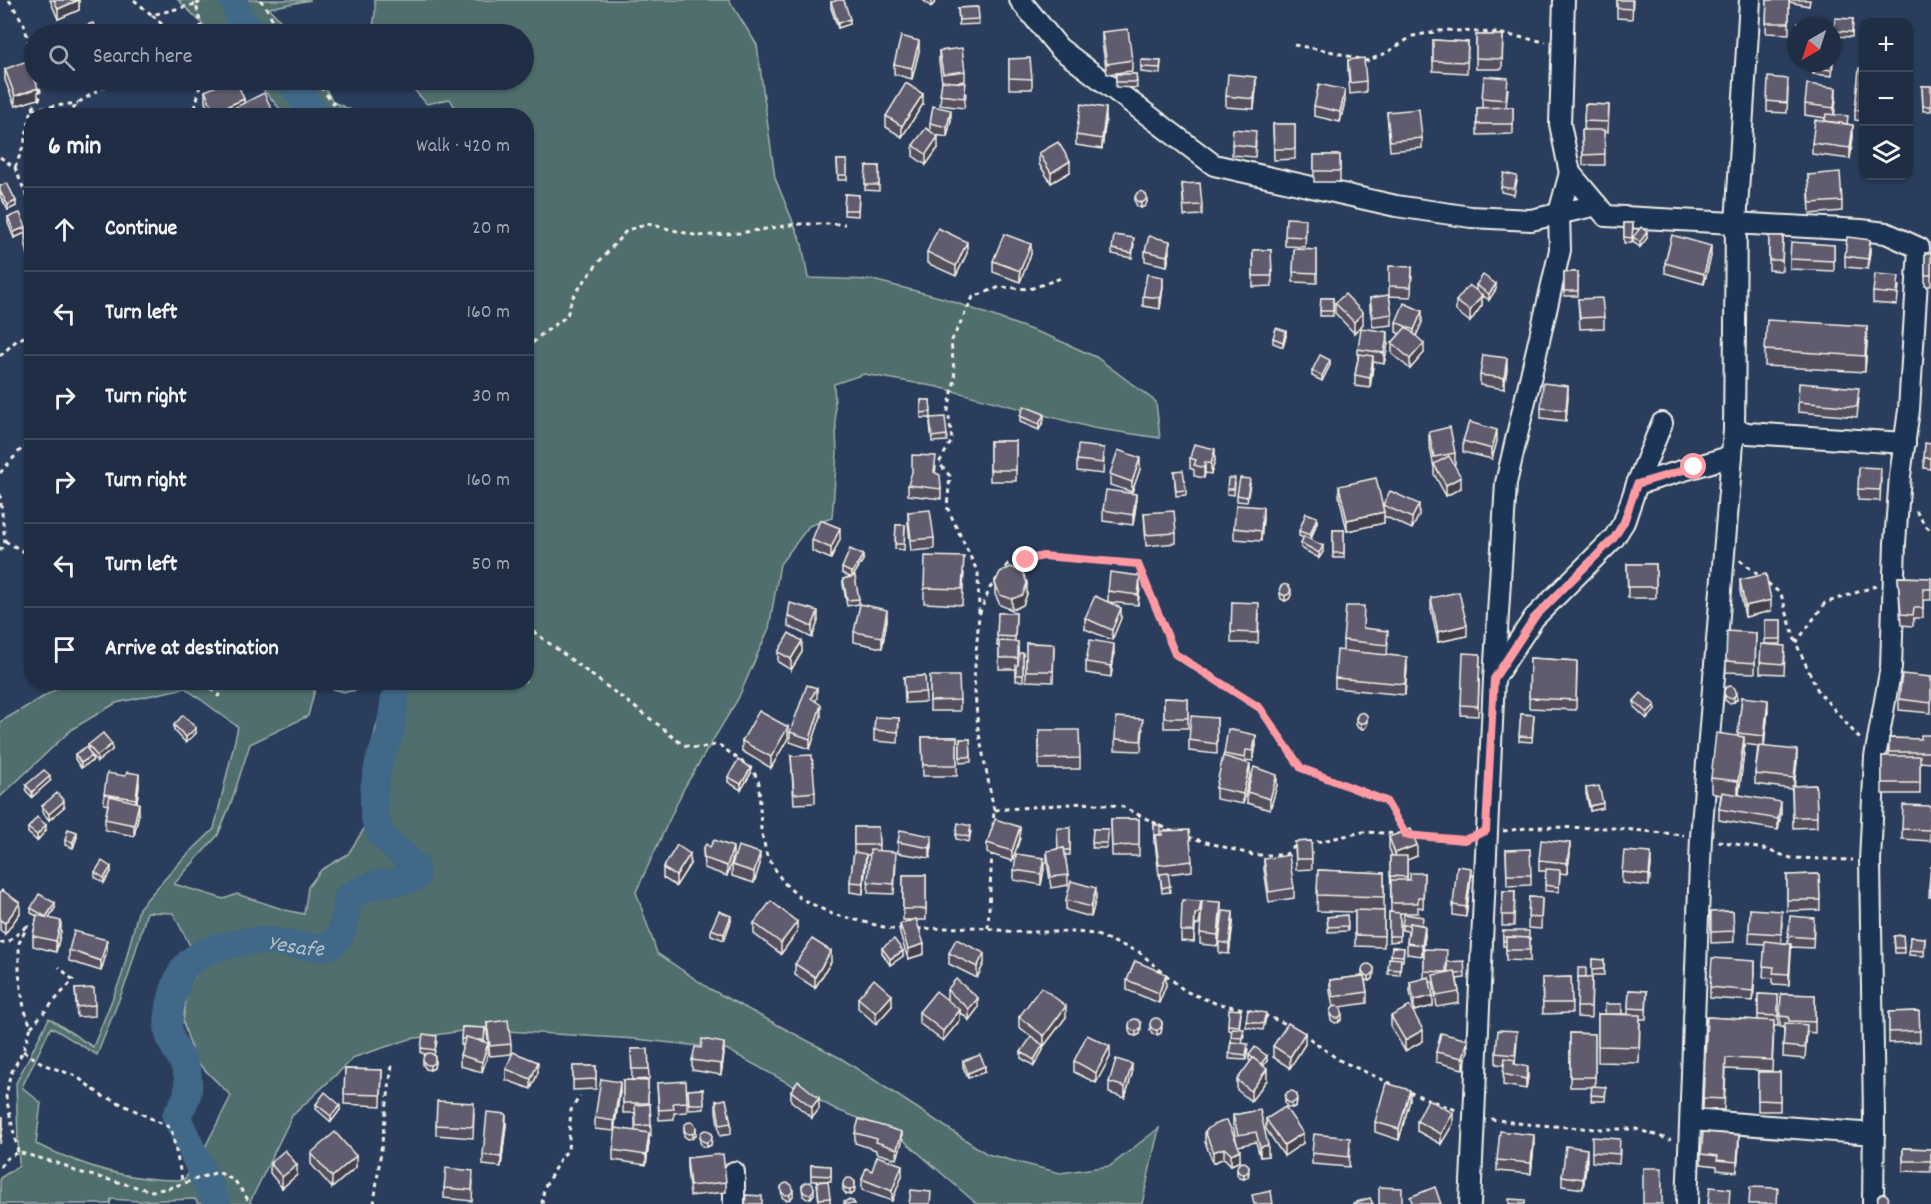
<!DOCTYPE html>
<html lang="en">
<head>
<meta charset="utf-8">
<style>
	body { margin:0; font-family:Dekko,sans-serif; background:#28364c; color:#f1f3f6 }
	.controls { position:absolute; right:18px; top:18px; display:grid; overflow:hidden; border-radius:12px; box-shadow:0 2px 4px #0004 }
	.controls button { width:54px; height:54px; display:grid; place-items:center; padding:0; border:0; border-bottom:2px solid #3d4a5e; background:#202e45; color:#f1f3f6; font:30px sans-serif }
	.compass { position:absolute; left:1787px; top:18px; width:54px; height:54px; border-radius:50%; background:#202e45; box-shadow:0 2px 4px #0004; rotate:219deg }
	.stop { position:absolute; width:18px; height:18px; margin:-14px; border:4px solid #ff9aa2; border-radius:50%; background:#fff }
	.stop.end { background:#ff9aa2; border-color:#fff; box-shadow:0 2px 6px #0008 }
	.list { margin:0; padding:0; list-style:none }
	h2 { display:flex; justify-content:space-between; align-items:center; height:78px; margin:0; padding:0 24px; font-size:26px }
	h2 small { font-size:20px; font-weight:400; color:#a2a8b3 }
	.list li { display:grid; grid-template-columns:39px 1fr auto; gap:18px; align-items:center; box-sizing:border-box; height:84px; padding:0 24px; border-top:2px solid #3d4a5e }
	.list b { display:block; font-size:22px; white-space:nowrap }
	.list em { font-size:20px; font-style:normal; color:#a2a8b3 }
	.icon { flex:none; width:33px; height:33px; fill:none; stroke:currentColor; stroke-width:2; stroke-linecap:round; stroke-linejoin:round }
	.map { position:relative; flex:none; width:1931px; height:1204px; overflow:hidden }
	.search { position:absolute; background:#202e45; box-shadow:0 2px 4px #0004; left:24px; top:24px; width:510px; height:66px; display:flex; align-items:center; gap:15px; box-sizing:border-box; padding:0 21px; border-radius:33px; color:#a2a8b3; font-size:22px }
	.panel { position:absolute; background:#202e45; box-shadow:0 2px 4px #0004; left:24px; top:108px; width:510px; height:582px; border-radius:24px }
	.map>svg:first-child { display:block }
	.green { fill:#506e6d; stroke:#a2b0aa; stroke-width:1.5; fill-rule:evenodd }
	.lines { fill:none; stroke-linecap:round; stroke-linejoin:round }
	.river { stroke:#416788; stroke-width:28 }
	.minor-casing { stroke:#f4f1e8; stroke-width:24 }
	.path { stroke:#f4f1e8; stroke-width:3; stroke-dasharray:4.5 4.5; stroke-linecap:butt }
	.minor { stroke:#1d3557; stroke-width:20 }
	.wall { fill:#534f5f; stroke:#f4f1e8; stroke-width:1.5 }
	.shaded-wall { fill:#43404d; stroke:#f4f1e8; stroke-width:1.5 }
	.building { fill:#605c6e; stroke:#f4f1e8; stroke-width:1.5 }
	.route { stroke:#ff9aa2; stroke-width:8 }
	.labels { text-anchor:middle; stroke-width:6; stroke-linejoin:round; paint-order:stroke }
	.water-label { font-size:22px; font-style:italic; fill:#b5c1c6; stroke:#1d3557 }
</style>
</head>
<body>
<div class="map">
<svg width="1931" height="1204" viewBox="0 0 1931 1204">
	<rect width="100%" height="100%" fill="#2a3d5c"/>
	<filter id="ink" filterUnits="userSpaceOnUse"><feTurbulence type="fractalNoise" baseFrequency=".0167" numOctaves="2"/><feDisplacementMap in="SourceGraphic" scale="12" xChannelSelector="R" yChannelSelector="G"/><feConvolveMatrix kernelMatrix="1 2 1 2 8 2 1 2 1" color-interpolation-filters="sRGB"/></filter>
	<g filter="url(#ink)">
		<g class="green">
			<polygon points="178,0 311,0 269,8 292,34 213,34"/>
			<path d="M374 0H729L757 45 775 178 802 244 808 278 873 280 943 298 1051 337 1096 357 1156 402 1160 438 1093 428 938 387 864 374 834 384 837 453 832 518 809 526 780 564 769 628 738 699 684 788 636 892 657 953 710 989 842 1059 987 1154 1060 1173 1110 1166 1159 1128 1142 1204H977L893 1131 837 1110 726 1049 636 1039 474 1029 410 1039 355 1057 292 1116 249 1204H198L195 1199 139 1201 111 1199 110 1204H0V1178L19 1166 16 1083 49 1018 93 1047 122 975 139 908 179 863 214 829 238 727 185 688 116 703 72 729 0 797V722L67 683 526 682V116L458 115V113L450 99 427 104 405 80H524V34H373C372 23 378 10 374 0ZM316 685 345 692 382 686 385 695 364 774V829L348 854 321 870 308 887 304 914 285 910 237 894 224 899 174 884 218 835 231 803 250 744 308 716ZM147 912 173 913 201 967 187 989 183 1022 195 1060 231 1096 202 1153 184 1180C127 1181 87 1167 36 1144L41 1103 22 1087 51 1027 97 1055 128 977Z"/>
			<polygon points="255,80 321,80 333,102 351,110 357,115 285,115"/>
		</g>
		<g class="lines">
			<g class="river">
				<polyline points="233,0 241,22 255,34"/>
				<polyline points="290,80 312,111 320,116"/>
				<path id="s1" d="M217 1204 176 1116C184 1104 190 1094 188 1078 187 1064 175 1051 170 1037 164 1020 175 976 188 964 203 947 247 939 269 941 287 942 322 955 336 941 346 930 345 911 348 897 359 891 371 884 384 883 397 881 403 883 416 877L415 867 380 833 374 815V790L379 762 390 733 397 682"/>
			</g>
			<g class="minor-casing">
				<g id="minor">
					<polyline points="1020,0 1059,48 1214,165 1396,206 1471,217 1531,220 1597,205"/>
					<polyline points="1564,0 1560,124 1570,173 1606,216 1861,230 1886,233 1919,248 1909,410 1900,476 1895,543 1891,667 1875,757 1870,861 1874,1116 1873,1204"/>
					<polyline points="1734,430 1748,433 1905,443"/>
					<polyline points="1637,484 1732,456"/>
					<polyline points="1495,677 1534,618 1614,538 1624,522 1637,484 1662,423"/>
					<polyline points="1691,1120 1874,1134"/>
					<polyline points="734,1172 734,1204"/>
					<polyline points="1470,1204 1494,679 1506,483 1560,250 1559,213 1570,173"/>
					<polyline points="1687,1204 1701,837 1734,430 1736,224 1750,0"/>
				</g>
			</g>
			<g class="path">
				<polyline points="9,0 24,24 34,63"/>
				<polyline points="134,0 152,15 196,4 203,34"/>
				<path d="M260 0C270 9 272 24 282 34"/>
				<polyline points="196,4 206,0"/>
				<polyline points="152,15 173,34"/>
				<polyline points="1294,45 1329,51 1367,61 1386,53 1413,36 1445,30 1497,33 1546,42"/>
				<polyline points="315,80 340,112 355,116"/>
				<polyline points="32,109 78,103"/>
				<polyline points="67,116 79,102 116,80"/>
				<polyline points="199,116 195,110 201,80"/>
				<polyline points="0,157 15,168 32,209"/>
				<polyline points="15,168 24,144 32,109 41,96 38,80"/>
				<polyline points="526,349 541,335 567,316 572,298 597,264 627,230 648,224 698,236 740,233 797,224 845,224"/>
				<polyline points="0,356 17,340 32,334"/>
				<polyline points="0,473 23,447 32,448"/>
				<polyline points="0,494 5,541 0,551"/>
				<polyline points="1916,511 1925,525 1931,531"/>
				<polyline points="5,541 28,554 32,553"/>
				<polyline points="1740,560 1781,594 1796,643 1818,691 1860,739"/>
				<polyline points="979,613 978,573 947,507 950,476 939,463 952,440 948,410 955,379 951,342 973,297 1000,287 1030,289 1064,277"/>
				<path d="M526 626 664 729C683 747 691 752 718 744L753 770 759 783 761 830 767 856 783 882 800 898 832 914 892 929H902"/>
				<polyline points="1796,643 1825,603 1876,586"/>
				<polyline points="126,682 129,685 150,682"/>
				<polyline points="205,682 218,696 228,685 238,682"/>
				<polyline points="994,810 978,729 974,679 979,615 990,588 1008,564 1043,557 1138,564 1175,654 1260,708 1301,768 1386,801 1405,833"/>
				<polyline points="993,827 994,810 1083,803 1121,806 1173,832"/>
				<polyline points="1503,831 1536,827 1613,828 1684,835"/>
				<polyline points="1412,835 1464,840 1470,838"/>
				<polyline points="1188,837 1253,855 1285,855 1295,846 1298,846"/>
				<polyline points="1718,841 1764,849 1791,858 1853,860"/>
				<polyline points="1308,844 1363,832 1399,834"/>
				<polyline points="988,928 992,852"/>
				<polyline points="917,929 977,927 1014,932 1076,932 1094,934 1139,952 1185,991 1215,1003 1258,1012"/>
				<polyline points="0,943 9,941 27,926"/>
				<polyline points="1264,1015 1289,1025"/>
				<polyline points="31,1027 73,980 59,967"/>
				<polyline points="1302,1033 1339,1060 1392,1084"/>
				<polyline points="23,1051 45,1065 76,1076 102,1096 111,1099 171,1128 183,1184"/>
				<polyline points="1409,1092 1456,1110"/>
				<polyline points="1491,1119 1525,1124 1597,1129 1636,1129 1671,1140"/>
				<polyline points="18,1152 6,1097 10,1075 23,1051 31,1027 24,1008 19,974 19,943 28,925"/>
				<polyline points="0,1167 6,1159 18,1152 64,1165 75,1171 152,1191 169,1188 218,1172 235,1181 251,1204"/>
				<polyline points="374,1204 392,1065"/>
				<polyline points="542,1204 544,1188 560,1159 568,1150 571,1110 580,1096"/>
			</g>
			<use href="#minor" class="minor"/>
		</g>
		<g class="wall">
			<polygon points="50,0 79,0 79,10 58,19"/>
			<polygon points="923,0 937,0 931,7"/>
			<polygon points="1617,0 1633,0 1632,19 1617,18"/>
			<polygon points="1767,0 1810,0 1809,6 1789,2 1789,34 1766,33"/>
			<polygon points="831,2 850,24 838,28 831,8"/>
			<polygon points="978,7 979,24 959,25 958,8"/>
			<polygon points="1853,19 1852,37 1834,36 1834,31"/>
			<polygon points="1102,32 1132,60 1132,71 1107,74 1102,43"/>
			<polygon points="1476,35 1503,35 1502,69 1476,69"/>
			<polygon points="1433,40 1468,42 1467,73 1433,71"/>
			<polygon points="919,51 912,79 894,74 894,64"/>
			<polygon points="939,51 965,71 965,81 957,82 966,94 964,108 940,105 942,82 939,62"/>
			<polygon points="1009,59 1032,79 1032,89 1009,89"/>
			<polygon points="1141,60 1161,61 1160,74 1141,72"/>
			<polygon points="1348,60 1366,81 1366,92 1350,94 1348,70"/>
			<polygon points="1814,63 1833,63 1832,76 1813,74"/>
			<polygon points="1863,68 1863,121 1855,120 1855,110"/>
			<polygon points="5,69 38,99 15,106 5,80"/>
			<polygon points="1116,74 1136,74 1137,88 1116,87"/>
			<polygon points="80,80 105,80 95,81 95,86 81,86"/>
			<polygon points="1922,86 1931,86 1931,111 1923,111"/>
			<polygon points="1256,88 1254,109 1226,107 1226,96"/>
			<polygon points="1508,89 1506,107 1513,107 1513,134 1477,135 1477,108 1482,108 1482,98"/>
			<polygon points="1788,89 1787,113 1767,112 1767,101"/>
			<polygon points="205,91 275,116 234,116 234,114 230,116 211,116 205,102"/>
			<polygon points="1836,98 1834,115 1848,124 1853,136 1850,159 1812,154 1812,143 1825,121 1825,118 1805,115 1805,104"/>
			<polygon points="1345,101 1340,122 1314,116 1314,106"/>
			<polygon points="923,104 902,137 886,127 886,116"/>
			<polygon points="1585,104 1609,105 1608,132 1604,132 1605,165 1583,165 1582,130 1584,130"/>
			<polygon points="1387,112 1422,138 1422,148 1390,151"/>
			<polygon points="1106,118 1102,149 1076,145 1076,135"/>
			<polygon points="951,120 947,137 935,135 938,148 926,165 913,156 913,145 930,131 930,123"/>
			<polygon points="1273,124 1295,124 1295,159 1274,160"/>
			<polygon points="1256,142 1255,157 1232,155 1232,144"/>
			<polygon points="1039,153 1070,172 1051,183 1039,164"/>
			<rect x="1314" y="155" width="26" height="27"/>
			<polygon points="837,160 847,160 847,180 838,180"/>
			<polygon points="866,166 879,166 879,191 865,190"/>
			<polygon points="1808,175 1842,201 1842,211 1810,214"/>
			<polygon points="1517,181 1514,195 1501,192 1501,187"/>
			<polygon points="1182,184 1202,205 1202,215 1184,216"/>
			<polygon points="0,186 16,206 8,210 0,196"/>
			<polygon points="845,194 859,195 858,216 844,215"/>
			<polygon points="1135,197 1147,202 1145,206 1141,208 1137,206 1135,202"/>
			<polygon points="8,217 26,230 32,229 32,264 30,265 25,241 25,233 14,238 8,223"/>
			<polygon points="1624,223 1633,223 1632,243 1624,243"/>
			<polygon points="1306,230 1305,247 1285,246 1285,236"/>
			<polygon points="1769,236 1783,236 1782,271 1769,270"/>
			<polygon points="1633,237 1647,238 1640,247 1633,242"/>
			<polygon points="1134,244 1132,258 1112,254 1112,249"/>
			<polygon points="1834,245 1834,271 1790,269 1790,259"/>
			<polygon points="1294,249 1317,250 1317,283 1293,282"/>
			<polygon points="1253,250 1271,250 1272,286 1253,287"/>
			<polygon points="1870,250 1868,269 1845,267 1845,256"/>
			<polygon points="1145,251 1170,252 1167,266 1145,261"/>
			<polygon points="927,252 967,253 956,276 927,263"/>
			<rect x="1925" y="253" width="6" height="33"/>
			<polygon points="1031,254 1020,282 993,272 993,261"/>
			<polygon points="1711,256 1704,284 1665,273 1665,263"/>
			<polygon points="1412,267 1411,297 1389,296 1392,314 1392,325 1373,327 1370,309 1370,298 1389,295 1389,286"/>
			<rect x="1564" y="272" width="14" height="24"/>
			<polygon points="1476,285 1496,289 1489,300 1482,295 1482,305 1470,322 1456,311 1456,301 1476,290"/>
			<polygon points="1899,286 1897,305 1873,303 1873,292"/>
			<polygon points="1163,287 1160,309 1143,306 1143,296"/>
			<polygon points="1321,298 1333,298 1333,316 1320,316"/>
			<polygon points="1578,299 1604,317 1604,328 1580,329"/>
			<polygon points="1335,303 1363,324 1354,333 1335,313"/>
			<polygon points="1396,322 1422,322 1416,336 1424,353 1410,369 1392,354 1392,343 1400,334 1396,332"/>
			<polygon points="1286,336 1283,347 1273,343 1273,338"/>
			<polygon points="1867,342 1865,372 1765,366 1765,350"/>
			<polygon points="1388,343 1384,364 1373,362 1370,388 1355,386 1355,375 1358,359 1358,349"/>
			<polygon points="1330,365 1322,381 1312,376 1312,371"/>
			<polygon points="1507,369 1504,389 1480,385 1480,375"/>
			<polygon points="1568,396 1566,421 1541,418 1541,408"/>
			<polygon points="1859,398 1857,417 1798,412 1798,402"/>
			<polygon points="921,400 930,400 931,418 921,418"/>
			<polygon points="1020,416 1044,420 1039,430 1020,422"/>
			<polygon points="930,423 947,435 947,441 932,442"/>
			<polygon points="1429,432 1455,453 1455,464 1453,464 1461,488 1446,496 1434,474 1434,468 1429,442"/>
			<rect x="990" y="441" width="26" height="40"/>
			<polygon points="1463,441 1497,441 1492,459 1463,452"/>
			<polygon points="1931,444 1931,469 1924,468 1924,458"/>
			<polygon points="1190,458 1215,460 1211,474 1205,473 1204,478 1194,476 1194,470 1190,468"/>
			<polygon points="1104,459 1103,474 1077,471 1077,460"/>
			<polygon points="936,467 935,473 941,489 941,499 908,495 908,485"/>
			<polygon points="1140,469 1132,492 1110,485 1110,474"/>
			<polygon points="1174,471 1186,490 1186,495 1176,496"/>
			<polygon points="1881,478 1880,501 1858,500 1858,489"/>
			<polygon points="1235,484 1234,495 1227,494 1227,489"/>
			<polygon points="1250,484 1247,502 1237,501 1237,495"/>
			<polygon points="1339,486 1383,509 1383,505 1419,515 1412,529 1384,516 1384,523 1347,531 1339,496"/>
			<polygon points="1136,505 1133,525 1103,521 1103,510"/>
			<polygon points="908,512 934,538 934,549 911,551 908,523"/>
			<polygon points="1144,513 1176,533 1176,543 1146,546"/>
			<polygon points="1263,518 1261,541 1234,539 1234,528"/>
			<polygon points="1317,522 1311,540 1323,552 1319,558 1301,548 1301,543 1304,538 1299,536 1299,531"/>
			<polygon points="896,525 905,525 904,550 895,549"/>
			<rect x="1333" y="530" width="11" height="28"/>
			<polygon points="840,539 831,559 812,551 812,540"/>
			<polygon points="863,560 853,576 859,599 859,604 847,606 843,584 843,579 850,577 842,573 842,568"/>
			<polygon points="1627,564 1656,564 1656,598 1628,598"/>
			<polygon points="964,573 962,605 924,603 924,588"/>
			<polygon points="1898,577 1931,578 1931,600 1923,600 1923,618 1914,618 1913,626 1901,625"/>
			<polygon points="1740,580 1771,611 1745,617 1740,591"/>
			<polygon points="995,583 1027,594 1023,605 1012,610 1000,605 995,594"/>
			<polygon points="1140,587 1138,605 1108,602 1108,591"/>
			<polygon points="1280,589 1291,595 1289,599 1285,601 1281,599 1280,595"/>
			<polygon points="1431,598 1467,636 1438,642 1431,609"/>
			<polygon points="1232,602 1259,614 1258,643 1231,643"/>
			<polygon points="998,613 1016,613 1015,642 1018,642 1018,665 1023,653 1023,681 1016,681 1016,669 999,669 999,646 997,646"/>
			<polygon points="788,616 818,621 812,638 788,626"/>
			<polygon points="1085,618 1121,618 1112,640 1085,629"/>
			<polygon points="887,620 882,648 854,642 854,632"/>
			<rect x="1765" y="620" width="16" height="24"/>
			<polygon points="1363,628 1388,642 1387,655 1407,667 1405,695 1335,688 1335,678 1343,650 1343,640"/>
			<polygon points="1756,633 1755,673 1726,672 1726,661"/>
			<polygon points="1026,643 1054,644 1053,682 1026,681"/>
			<polygon points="778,652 802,652 791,670 778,662"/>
			<polygon points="1480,654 1478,716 1461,715 1461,705"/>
			<polygon points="1114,655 1111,677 1086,673 1086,662"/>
			<polygon points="1785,656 1784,674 1760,673 1760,662"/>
			<polygon points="1530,658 1577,661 1576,710 1529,708"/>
			<polygon points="925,676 926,702 905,703 904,677"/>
			<polygon points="930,676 960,700 960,711 930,711"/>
			<polygon points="1931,677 1931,713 1899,710 1899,699"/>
			<polygon points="1724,690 1737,699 1734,702 1729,703 1725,700"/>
			<polygon points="1742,697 1768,711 1764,746 1797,761 1794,786 1816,785 1817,827 1793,828 1792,789 1755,784 1755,774 1758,746 1744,744 1744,752 1739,795 1781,813 1778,830 1719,820 1719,809 1721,795 1711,793 1711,778 1738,736"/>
			<polygon points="817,698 815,701 821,716 810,749 790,742 790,732"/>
			<polygon points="1164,698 1188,699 1188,728 1164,728"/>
			<polygon points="1634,701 1655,710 1647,719 1634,707"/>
			<polygon points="1521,714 1534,715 1532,742 1519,741"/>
			<polygon points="899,718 898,743 874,741 874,730"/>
			<polygon points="1217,718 1217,754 1189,751 1189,740"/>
			<polygon points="1356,718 1367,724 1365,728 1361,729 1358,728 1356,724"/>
			<polygon points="174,725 196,733 186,743 174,730"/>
			<polygon points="1143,729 1141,751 1115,750 1115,739"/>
			<polygon points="1039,730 1080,758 1080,769 1039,769"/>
			<polygon points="1931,735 1931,763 1920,762 1920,794 1882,794 1882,756 1889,756 1889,738 1921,739"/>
			<polygon points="922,737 957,737 957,776 923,776"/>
			<polygon points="788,738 771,768 742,751 742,741"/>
			<polygon points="960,739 970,739 971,762 960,763"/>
			<polygon points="88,745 112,750 97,762 92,756 92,761 81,768 75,759 75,754 88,749"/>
			<polygon points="1256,745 1253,761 1246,760 1246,763 1250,775 1243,804 1216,799 1216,788 1224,754"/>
			<polygon points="791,756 815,792 815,803 794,804"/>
			<polygon points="751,773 741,790 728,782 728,777"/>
			<polygon points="125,776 139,785 137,802 139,813 134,836 105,830 105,819 108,805 104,804 104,794"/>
			<polygon points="50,781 32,797 26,791 26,785"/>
			<polygon points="1277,785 1270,810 1247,803 1247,792"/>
			<polygon points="1586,788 1603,808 1590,811 1586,794"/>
			<polygon points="42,806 64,807 49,820 42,812"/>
			<polygon points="1931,806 1930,841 1902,839 1902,829"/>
			<polygon points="1111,819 1139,819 1139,856 1112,856"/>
			<polygon points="1154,825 1160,835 1192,861 1192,871 1168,874 1170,892 1162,893 1160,875 1159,875 1155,843 1154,843"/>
			<polygon points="854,827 878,827 879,850 896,862 894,894 868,893 870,855 866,855 863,894 850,892 850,882 854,852"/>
			<polygon points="28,828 46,830 37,841 28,833"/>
			<polygon points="1070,828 1070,855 1065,855 1068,875 1068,885 1051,888 1047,861 1047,851 1057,849"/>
			<polygon points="1093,829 1108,829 1107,848 1092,848"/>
			<polygon points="971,831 969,842 956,839 956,834"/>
			<polygon points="77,837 73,848 65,845 65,840"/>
			<polygon points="1389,837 1417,856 1407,860 1407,880 1410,880 1424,873 1423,908 1418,907 1418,913 1400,913 1400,941 1389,942 1389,912 1391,912 1390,856 1392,856 1389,848"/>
			<polygon points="1020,838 1012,861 987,853 987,843"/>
			<polygon points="1311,841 1312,869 1296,870 1295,842"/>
			<polygon points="898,842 932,846 930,858 898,853"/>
			<polygon points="710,847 733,857 727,876 704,868 703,849"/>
			<polygon points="1506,850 1531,875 1531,885 1507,886"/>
			<polygon points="1570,854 1567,874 1560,873 1559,892 1545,891 1546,871 1539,871 1539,860"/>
			<polygon points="1264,859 1294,888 1294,898 1269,902 1264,869"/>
			<polygon points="690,864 676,886 663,878 663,868"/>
			<polygon points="760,864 754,883 732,876 732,865"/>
			<polygon points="1651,864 1649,886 1622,883 1622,872"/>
			<polygon points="1931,866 1931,897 1929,897"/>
			<polygon points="1044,869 1041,885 1014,880 1014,870"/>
			<polygon points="1318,870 1384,873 1384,947 1355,946 1355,912 1317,911"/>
			<polygon points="95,872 111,872 104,883 95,877"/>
			<polygon points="1819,874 1820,910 1787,911 1787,875"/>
			<polygon points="903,875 926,875 926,920 916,920 924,954 908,959 900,934 900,924 912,920 903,920"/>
			<polygon points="1471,878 1466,917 1453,915 1453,905"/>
			<polygon points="1503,891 1515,891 1514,926 1502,926"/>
			<polygon points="0,893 20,913 5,934 0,930"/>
			<polygon points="1529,897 1542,898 1541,929 1528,928"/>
			<polygon points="1096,898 1091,917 1066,910 1066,900"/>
			<polygon points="31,908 55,908 49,918 61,931 56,952 33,946 33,936 37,916 31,913"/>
			<polygon points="1750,909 1782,922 1781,943 1788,943 1788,936 1814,928 1813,948 1791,947 1789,985 1773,984 1773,978 1763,977 1765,944 1749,943"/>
			<polygon points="1733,911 1734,942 1711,943 1711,912"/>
			<polygon points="1201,912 1199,924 1195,925 1194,942 1181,941 1181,931"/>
			<polygon points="1221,913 1218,946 1200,944 1200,933"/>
			<polygon points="1347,915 1348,931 1328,932 1327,917"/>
			<polygon points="731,921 724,940 711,935 711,929"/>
			<polygon points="754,923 797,932 781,954 754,934"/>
			<polygon points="1233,923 1229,954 1219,953 1219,942"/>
			<polygon points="1402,925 1422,925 1425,936 1422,956 1407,954 1407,943 1408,931 1402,930"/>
			<polygon points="1503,931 1530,938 1530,961 1506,960 1506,946 1503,946"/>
			<polygon points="1903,935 1904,953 1895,953 1894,936"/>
			<polygon points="1910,937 1925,938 1924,956 1909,955"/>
			<polygon points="1392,947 1404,948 1403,961 1401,961 1400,975 1388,974 1388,969 1391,958"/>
			<polygon points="882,948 903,956 890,965 882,953"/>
			<polygon points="1424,949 1447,972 1465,973 1465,978 1457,979 1459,992 1459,1003 1437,1007 1433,982 1430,982 1433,1006 1414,1011 1410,992 1410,982 1424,979"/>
			<polygon points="69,950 107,951 101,971 69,961"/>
			<polygon points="949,953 984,963 977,978 949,964"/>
			<polygon points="1592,959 1604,960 1604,975 1592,975"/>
			<polygon points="831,962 815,988 795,975 795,964"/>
			<polygon points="1362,971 1374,974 1373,979 1369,981 1365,980 1367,992 1367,1003 1339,1007 1342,1019 1339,1022 1335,1023 1331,1020 1330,1015 1330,1010 1333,1007 1330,991 1330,980 1362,976"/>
			<polygon points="1755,972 1753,1001 1710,998 1710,987"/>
			<polygon points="1571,977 1572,1013 1543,1014 1542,978"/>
			<polygon points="1586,977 1592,977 1591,1018 1577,1017 1577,1007"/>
			<polygon points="1127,980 1166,985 1159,1003 1127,990"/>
			<polygon points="75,989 95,1005 95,1016 77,1017"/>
			<polygon points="947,990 978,1008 969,1020 960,1012 960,1020 943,1041 919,1023 919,1012 947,1000"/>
			<polygon points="1629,990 1647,991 1646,1019 1640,1019 1639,1063 1598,1062 1598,1014 1628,1014"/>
			<polygon points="1758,994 1778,995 1778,1026 1774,1026 1772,1071 1726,1069 1724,1110 1703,1109 1707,1017 1758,1020"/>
			<polygon points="1781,994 1815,995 1815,1033 1807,1032 1805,1059 1783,1057 1784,1027 1780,1027"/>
			<polygon points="858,998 892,1006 876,1024 858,1008"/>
			<polygon points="1919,1011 1920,1042 1889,1043 1889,1012"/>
			<polygon points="1241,1015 1239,1029 1244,1035 1242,1043 1248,1049 1246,1060 1229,1059 1232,1031 1228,1030 1228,1025"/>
			<polygon points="1391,1016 1423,1041 1405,1051 1391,1027"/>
			<polygon points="1019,1017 1066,1017 1044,1046 1043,1046 1043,1050 1034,1066 1021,1058 1021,1052 1039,1042 1019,1027"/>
			<polygon points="1266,1018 1263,1030 1246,1027 1246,1021"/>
			<polygon points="487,1023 511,1044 511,1054 490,1056 487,1033"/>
			<polygon points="1150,1025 1162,1028 1161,1033 1157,1035 1152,1034 1150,1030"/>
			<polygon points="1129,1026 1141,1029 1140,1034 1136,1036 1131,1035 1129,1031"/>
			<polygon points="462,1027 485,1028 484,1042 488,1054 482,1072 460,1066 460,1055 463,1045 461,1045"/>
			<polygon points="1570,1033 1595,1034 1595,1087 1606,1087 1605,1101 1591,1101 1592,1087 1570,1087"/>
			<polygon points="437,1041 434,1055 435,1063 434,1068 430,1070 426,1069 423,1065 423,1060 426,1054 421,1053 421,1048"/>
			<polygon points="1517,1042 1515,1064 1528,1077 1526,1089 1503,1085 1504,1065 1496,1064 1496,1053"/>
			<polygon points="1305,1044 1290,1068 1273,1057 1273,1046"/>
			<polygon points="631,1049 648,1049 649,1079 632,1080"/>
			<polygon points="1468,1050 1463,1069 1436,1062 1436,1052"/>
			<polygon points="724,1054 721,1075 692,1070 692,1060"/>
			<polygon points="1249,1055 1267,1061 1263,1066 1267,1080 1251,1101 1237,1090 1237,1080 1251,1062 1249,1060"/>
			<polygon points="1110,1057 1096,1083 1074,1072 1074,1061"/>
			<polygon points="963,1061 985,1072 968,1078 963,1067"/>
			<polygon points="573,1066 596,1066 596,1089 573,1090"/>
			<polygon points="345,1069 382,1070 381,1106 344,1104"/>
			<polygon points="506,1069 538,1072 531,1089 506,1080"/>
			<rect x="1758" y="1072" width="22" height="39"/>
			<polygon points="1132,1074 1125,1098 1109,1093 1109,1082"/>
			<polygon points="623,1080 648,1081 648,1104 650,1104 651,1136 649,1136 649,1143 646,1165 613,1160 613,1150 635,1131 635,1113 623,1113"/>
			<polygon points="657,1083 687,1102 687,1112 674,1113 674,1119 659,1120"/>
			<polygon points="703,1089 704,1109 689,1110 688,1090"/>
			<polygon points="791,1091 819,1109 812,1118 791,1101"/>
			<polygon points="620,1092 614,1131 595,1129 595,1118"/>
			<polygon points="1285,1098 1297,1101 1296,1106 1292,1108 1287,1107 1285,1103"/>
			<polygon points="1410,1100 1399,1140 1375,1132 1375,1122"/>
			<polygon points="716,1101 731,1123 731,1134 720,1136 716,1112"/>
			<polygon points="316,1104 340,1110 331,1122 316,1109"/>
			<polygon points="1260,1110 1268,1156 1260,1157 1256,1142 1238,1146 1240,1161 1231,1165 1224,1158 1213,1163 1205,1142 1205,1131 1237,1144 1233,1126 1233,1115"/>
			<polygon points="474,1113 473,1138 436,1135 436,1125"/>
			<polygon points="1266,1119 1303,1143 1284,1156 1266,1129"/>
			<polygon points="1417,1121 1453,1124 1441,1144 1417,1131"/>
			<polygon points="506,1125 501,1167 483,1165 483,1155"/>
			<polygon points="684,1126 696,1135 693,1138 688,1139 684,1136"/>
			<polygon points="855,1133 902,1142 897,1159 876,1153 876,1150 855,1143"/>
			<polygon points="700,1137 712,1140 711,1145 707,1147 702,1146 700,1142"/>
			<polygon points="1534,1145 1531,1174 1497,1171 1497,1160"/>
			<polygon points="1739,1145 1737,1172 1717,1170 1717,1166 1701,1164 1701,1154"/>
			<polygon points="1350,1148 1349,1167 1312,1164 1312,1153"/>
			<polygon points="1903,1148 1931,1149 1931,1172 1903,1171"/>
			<polygon points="1620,1150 1619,1164 1592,1162 1592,1152"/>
			<polygon points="311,1153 356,1167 332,1188 311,1164"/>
			<polygon points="687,1158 726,1182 726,1192 690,1196 687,1168"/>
			<polygon points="1587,1160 1583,1189 1562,1186 1562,1176"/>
			<polygon points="270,1163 297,1175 282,1188 270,1173"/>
			<polygon points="811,1165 831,1166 831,1181 811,1181"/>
			<polygon points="1237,1169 1249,1172 1248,1177 1244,1179 1239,1178 1237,1174"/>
			<polygon points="872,1171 902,1176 892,1201 862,1190 862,1179"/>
			<polygon points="473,1181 472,1201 444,1198 444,1188"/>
			<polygon points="817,1182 830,1198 830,1203 819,1204"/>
			<polygon points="843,1185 855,1188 854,1193 850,1195 846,1194 843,1190"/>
			<polygon points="802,1186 814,1194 811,1198 807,1199 803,1196"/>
			<polygon points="781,1187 793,1196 790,1199 786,1200 782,1197"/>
		</g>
		<g class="shaded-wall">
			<polygon points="79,0 79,10 58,19 58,9"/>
			<polygon points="932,0 937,0 931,7 931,1"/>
			<polygon points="850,19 850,24 838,28 838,23"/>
			<polygon points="919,41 919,51 912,79 912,68"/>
			<polygon points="1256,77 1256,88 1254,109 1254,99"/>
			<polygon points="38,88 38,99 15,106 15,96"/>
			<polygon points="1836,88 1836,98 1834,119 1834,108"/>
			<polygon points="1345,90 1345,101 1340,122 1340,112"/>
			<polygon points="923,94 923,104 902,137 902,126"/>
			<polygon points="244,99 244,109 234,108 234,114 230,116 214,116 214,112"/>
			<polygon points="1106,108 1106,118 1102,149 1102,139"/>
			<polygon points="951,110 951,120 947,137 947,127"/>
			<polygon points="1853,125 1853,136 1850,159 1850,148"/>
			<polygon points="938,137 938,148 926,165 926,154"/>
			<polygon points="1070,161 1070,172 1051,183 1051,173"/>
			<polygon points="1147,197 1147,202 1145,206 1141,208 1141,202"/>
			<polygon points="16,201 16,206 8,210 8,205"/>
			<polygon points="26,227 26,233 25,230 25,233 14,238 14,232"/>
			<polygon points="1647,232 1647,238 1640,247 1640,242"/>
			<polygon points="1870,240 1870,250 1868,269 1868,259"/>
			<polygon points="1170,241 1170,252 1167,266 1167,256"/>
			<polygon points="967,242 967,253 956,276 956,266"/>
			<polygon points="1031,244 1031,254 1020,282 1020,271"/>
			<polygon points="1711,246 1711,256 1704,284 1704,274"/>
			<polygon points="30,254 32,254 32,264 30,265"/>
			<polygon points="1163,277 1163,287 1160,309 1160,298"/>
			<polygon points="1496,284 1496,289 1489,300 1489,294"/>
			<polygon points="1482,295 1482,305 1470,322 1470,311"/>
			<polygon points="1422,311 1422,322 1414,341 1414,330"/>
			<polygon points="1363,313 1363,324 1354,333 1354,322"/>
			<polygon points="1867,326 1867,342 1865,372 1865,356"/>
			<polygon points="1286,331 1286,336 1283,347 1283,342"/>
			<polygon points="1388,332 1388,343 1384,364 1384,353"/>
			<polygon points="1424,343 1424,353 1410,369 1410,359"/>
			<polygon points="1373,356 1373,367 1370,388 1370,378"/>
			<polygon points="1507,358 1507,369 1504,389 1504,378"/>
			<polygon points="1330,360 1330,365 1322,381 1322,376"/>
			<polygon points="1568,386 1568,396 1566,421 1566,410"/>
			<polygon points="1044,414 1044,420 1039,430 1039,424"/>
			<polygon points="1497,430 1497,441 1492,459 1492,449"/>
			<polygon points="1215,449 1215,460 1211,474 1211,464"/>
			<polygon points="1140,458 1140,469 1132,492 1132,482"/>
			<polygon points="1205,462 1205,473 1204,478 1204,468"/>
			<polygon points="1461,477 1461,488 1446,496 1446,485"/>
			<polygon points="1136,494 1136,505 1133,525 1133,515"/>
			<polygon points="1419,504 1419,515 1412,529 1412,518"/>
			<polygon points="1263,507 1263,518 1261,541 1261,531"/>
			<polygon points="1384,512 1384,523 1347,531 1347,520"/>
			<polygon points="1317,517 1317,522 1310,540 1310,535"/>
			<polygon points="840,528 840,539 831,559 831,548"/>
			<polygon points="1323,546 1323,552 1319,558 1319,553"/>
			<polygon points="863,555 863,560 852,578 852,573"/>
			<polygon points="1140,576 1140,587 1138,605 1138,595"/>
			<polygon points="1027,583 1027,594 1023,605 1012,610 1012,599"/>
			<polygon points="1291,590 1291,595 1289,599 1285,601 1285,595"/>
			<polygon points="1771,600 1771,611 1745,617 1745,606"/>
			<polygon points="1121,608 1121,618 1112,640 1112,630"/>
			<polygon points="887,610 887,620 882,648 882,637"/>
			<polygon points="818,611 818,621 812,638 812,627"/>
			<polygon points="1467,625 1467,636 1438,642 1438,632"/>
			<polygon points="802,641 802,652 791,670 791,659"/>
			<polygon points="1114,644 1114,655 1111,677 1111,666"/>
			<polygon points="1407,657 1407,667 1405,695 1405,684"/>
			<polygon points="817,688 817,698 811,708 811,698"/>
			<polygon points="1737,693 1737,699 1734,702 1734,697"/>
			<polygon points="1768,700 1768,711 1764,746 1764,736"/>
			<polygon points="821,705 821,716 810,749 810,739"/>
			<polygon points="1655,705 1655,710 1647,719 1647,713"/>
			<polygon points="1367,718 1367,724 1365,728 1361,729 1361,724"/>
			<polygon points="788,727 788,738 771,768 771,757"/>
			<polygon points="196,728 196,733 186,743 186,737"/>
			<polygon points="1256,735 1256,745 1253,761 1253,751"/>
			<polygon points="1744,737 1744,752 1738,797 1738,781"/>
			<polygon points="112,744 112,750 97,762 97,756"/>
			<polygon points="1797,750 1797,761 1794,789 1794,778"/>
			<polygon points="92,756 92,761 81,768 81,763"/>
			<polygon points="1250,764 1250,775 1243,804 1243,794"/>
			<polygon points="751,768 751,773 741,790 741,784"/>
			<polygon points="139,774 139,785 136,809 136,799"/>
			<polygon points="1277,775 1277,785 1270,810 1270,799"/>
			<polygon points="50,776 50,781 32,797 32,792"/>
			<polygon points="64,801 64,807 49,820 49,814"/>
			<polygon points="1781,802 1781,813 1778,830 1778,819"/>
			<polygon points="139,803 139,813 134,836 134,825"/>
			<polygon points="1603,803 1603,808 1590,811 1590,806"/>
			<polygon points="46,825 46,830 37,841 37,835"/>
			<polygon points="1020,827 1020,838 1012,861 1012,851"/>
			<polygon points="77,832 77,837 73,848 73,842"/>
			<polygon points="932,836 932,846 930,858 930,848"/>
			<polygon points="1570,843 1570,854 1567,874 1567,863"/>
			<polygon points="1417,845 1417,856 1407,860 1407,887 1407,860 1395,864 1395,853"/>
			<polygon points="733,847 733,857 727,876 727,866"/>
			<polygon points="760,853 760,864 754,883 754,872"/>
			<polygon points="1651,853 1651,864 1649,886 1649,875"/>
			<polygon points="690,854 690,864 676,886 676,876"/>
			<polygon points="866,854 866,865 863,894 863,883"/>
			<polygon points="1044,858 1044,869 1041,885 1041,874"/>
			<polygon points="111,867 111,872 104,883 104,878"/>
			<polygon points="1471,868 1471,878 1466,917 1466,907"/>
			<polygon points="1096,888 1096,898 1091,917 1091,907"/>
			<polygon points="1201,901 1201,912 1199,924 1195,925 1194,942 1195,914"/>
			<polygon points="1221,902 1221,913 1218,946 1218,935"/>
			<polygon points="20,903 20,913 5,934 5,923"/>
			<polygon points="55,903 55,908 46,922 46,917"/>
			<polygon points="1233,912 1233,923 1229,954 1229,944"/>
			<polygon points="731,916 731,921 724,940 724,934"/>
			<polygon points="61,921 61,931 56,952 56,941"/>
			<polygon points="797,922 797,932 781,954 781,943"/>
			<polygon points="1425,926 1425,936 1422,956 1422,945"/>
			<polygon points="107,940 107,951 101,971 101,961"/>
			<polygon points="924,944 924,954 908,959 908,949"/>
			<polygon points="1791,944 1791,954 1789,985 1789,974"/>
			<polygon points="831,951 831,962 815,988 815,977"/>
			<polygon points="903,951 903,956 890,965 890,959"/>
			<polygon points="984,953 984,963 977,978 977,967"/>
			<polygon points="1755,961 1755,972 1753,1001 1753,991"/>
			<polygon points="1374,969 1373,979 1369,981 1369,976"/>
			<polygon points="1166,974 1166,985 1159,1003 1159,993"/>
			<polygon points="892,995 892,1006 876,1024 876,1013"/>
			<polygon points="1433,996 1433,1006 1414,1011 1414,1000"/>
			<polygon points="978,998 978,1008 969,1020 969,1009"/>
			<polygon points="1066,1006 1066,1017 1044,1046 1044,1036"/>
			<polygon points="960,1010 960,1020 943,1041 943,1031"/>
			<polygon points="1342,1013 1342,1019 1339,1022 1339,1017"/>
			<polygon points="1162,1023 1161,1033 1157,1035 1157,1030"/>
			<polygon points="1141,1024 1140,1034 1136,1036 1136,1031"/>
			<polygon points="1423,1030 1423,1041 1405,1051 1405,1040"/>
			<polygon points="1305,1033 1305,1044 1290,1068 1290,1057"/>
			<polygon points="1468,1040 1468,1050 1463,1069 1463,1058"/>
			<polygon points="488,1043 488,1054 482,1072 482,1062"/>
			<polygon points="724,1043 724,1054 721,1075 721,1064"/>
			<polygon points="1043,1045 1043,1050 1034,1066 1034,1060"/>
			<polygon points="1110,1046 1110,1057 1096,1083 1096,1073"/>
			<polygon points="1267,1056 1267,1061 1260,1070 1260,1065"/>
			<polygon points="435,1058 434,1068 430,1070 430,1065"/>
			<polygon points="538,1062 538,1072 531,1089 531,1079"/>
			<polygon points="1132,1064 1132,1074 1125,1098 1125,1087"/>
			<polygon points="985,1066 985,1072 968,1078 968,1073"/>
			<polygon points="1528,1067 1528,1077 1526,1089 1526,1079"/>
			<polygon points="1267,1069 1267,1080 1251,1101 1251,1091"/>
			<polygon points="620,1082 620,1092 614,1131 614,1121"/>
			<polygon points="1410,1090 1410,1100 1399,1140 1399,1129"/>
			<polygon points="1297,1096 1296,1106 1292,1108 1292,1103"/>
			<polygon points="819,1098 819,1109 812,1118 812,1107"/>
			<polygon points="340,1105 340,1110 331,1122 331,1116"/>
			<polygon points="1453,1113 1453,1124 1441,1144 1441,1134"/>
			<polygon points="506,1114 506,1125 501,1167 501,1157"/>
			<polygon points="3,1117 3,1127 0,1144 0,1133"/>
			<polygon points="696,1129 696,1135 693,1138 693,1133"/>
			<polygon points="902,1132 902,1142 897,1159 897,1149"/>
			<polygon points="649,1133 649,1143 646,1165 646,1155"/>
			<polygon points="1303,1133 1303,1143 1284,1156 1284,1145"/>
			<polygon points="712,1135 711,1145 707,1147 707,1142"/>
			<polygon points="1534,1135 1534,1145 1531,1174 1531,1163"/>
			<polygon points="1739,1135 1739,1145 1737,1172 1737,1162"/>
			<polygon points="1268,1145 1268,1156 1260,1157 1260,1147"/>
			<polygon points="1224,1148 1224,1158 1213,1163 1213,1152"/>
			<polygon points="1587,1149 1587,1160 1583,1189 1583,1179"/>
			<polygon points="1240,1150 1240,1161 1231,1165 1231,1154"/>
			<polygon points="356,1156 356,1167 332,1188 332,1177"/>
			<polygon points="297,1165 297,1175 282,1188 282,1177"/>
			<polygon points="902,1165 902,1176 892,1201 892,1191"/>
			<polygon points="1249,1167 1248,1177 1244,1179 1244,1174"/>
			<polygon points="855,1183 854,1193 850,1195 850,1190"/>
			<polygon points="814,1189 814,1194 811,1198 811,1193"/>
			<polygon points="793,1190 793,1196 790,1199 790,1194"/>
		</g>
		<g class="building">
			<polygon points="54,0 78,0 58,9"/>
			<polygon points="838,0 844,0 850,19 838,23 831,2"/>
			<polygon points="1617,0 1632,0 1632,9 1617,8"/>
			<polygon points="1767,0 1789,0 1789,23 1766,23"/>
			<polygon points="978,7 979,19 959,20 958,8"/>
			<polygon points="1835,18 1853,19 1852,32 1834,31"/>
			<polygon points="93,23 96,31 87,34 84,26"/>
			<polygon points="1798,23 1826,24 1826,27 1797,27"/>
			<polygon points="1128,29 1132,60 1107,64 1102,32"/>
			<polygon points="1476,35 1503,35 1502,59 1476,58"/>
			<polygon points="901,36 919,41 912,68 894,64"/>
			<polygon points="1433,40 1468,42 1467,62 1433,61"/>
			<polygon points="962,48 965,71 943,74 939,51"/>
			<polygon points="1030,58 1032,79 1009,78 1009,59"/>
			<polygon points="1364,58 1366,81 1350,83 1348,60"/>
			<polygon points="30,60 34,80 35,80 38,88 15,96 5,69"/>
			<polygon points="1141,60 1161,61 1160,68 1141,67"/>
			<polygon points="1832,62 1832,70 1813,68 1814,63"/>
			<polygon points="1859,68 1863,68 1863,110 1855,110"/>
			<polygon points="1116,74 1136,74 1137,82 1116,82"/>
			<polygon points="1228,74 1256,77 1254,99 1226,96"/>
			<polygon points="1484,76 1508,78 1506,100 1482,98"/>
			<polygon points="1768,77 1788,79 1787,103 1767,101"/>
			<polygon points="231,80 236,80 244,99 214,112 205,91"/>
			<polygon points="942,81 966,83 964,98 940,95"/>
			<polygon points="906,83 923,94 902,126 886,116"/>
			<polygon points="1319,84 1345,90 1340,112 1314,106"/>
			<polygon points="1807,84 1836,88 1834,108 1805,104"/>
			<polygon points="1922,86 1931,86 1931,106 1923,106"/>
			<polygon points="264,93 275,116 238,116 234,108"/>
			<polygon points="1081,104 1106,108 1102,139 1076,135"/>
			<polygon points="1585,104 1609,105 1608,122 1584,121"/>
			<polygon points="933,106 951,110 947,127 930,123"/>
			<polygon points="1513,107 1513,124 1477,124 1477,108"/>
			<polygon points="1419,109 1422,138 1390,141 1387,112"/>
			<polygon points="1826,114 1848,116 1847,124 1825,121"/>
			<polygon points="1815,120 1853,125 1850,148 1812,143"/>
			<polygon points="1273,124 1295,124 1295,149 1274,149"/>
			<polygon points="926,128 938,137 926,154 913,145"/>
			<polygon points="1233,129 1256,131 1255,147 1232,144"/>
			<polygon points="1582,130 1604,130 1605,154 1583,155"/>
			<polygon points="1058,142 1070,161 1051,173 1039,153"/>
			<rect x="1314" y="155" width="26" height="16"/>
			<polygon points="837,160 847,160 847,175 838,175"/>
			<polygon points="866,166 879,166 879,185 865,185"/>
			<polygon points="1840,172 1842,201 1810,203 1808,175"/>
			<polygon points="1504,173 1517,176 1514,189 1501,187"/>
			<polygon points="7,183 16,201 8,205 0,191 0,186"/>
			<polygon points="1200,183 1202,205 1184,206 1182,184"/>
			<circle cx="1141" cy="197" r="5.5"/>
			<polygon points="845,194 859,195 858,210 844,210"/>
			<polygon points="20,213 26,227 14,232 8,217"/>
			<polygon points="1286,218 1306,219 1305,237 1285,236"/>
			<polygon points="1624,223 1633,223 1632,238 1624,237"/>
			<polygon points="1641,227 1647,232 1640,242 1633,237"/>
			<polygon points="938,228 967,242 956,266 927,252"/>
			<polygon points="32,229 32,254 30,254 25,230"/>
			<polygon points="1004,234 1031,244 1020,271 993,261"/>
			<polygon points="1114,235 1134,238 1132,253 1112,249"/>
			<polygon points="1672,235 1711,246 1704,274 1665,263"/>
			<polygon points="1149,236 1170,241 1167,256 1145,251"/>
			<polygon points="1769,236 1783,236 1782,260 1769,260"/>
			<polygon points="1847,237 1870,240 1868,259 1845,256"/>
			<polygon points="1791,242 1834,245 1834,261 1790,259"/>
			<polygon points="1294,249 1317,250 1317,273 1293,272"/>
			<polygon points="1253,250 1271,250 1272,276 1253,276"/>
			<rect x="1925" y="253" width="6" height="22"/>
			<polygon points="1389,266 1412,267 1411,287 1389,286"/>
			<rect x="1564" y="272" width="14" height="19"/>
			<polygon points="1147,274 1163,277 1160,298 1143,296"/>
			<polygon points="1875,274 1899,276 1897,294 1873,292"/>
			<polygon points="1483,275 1496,284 1489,294 1476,285"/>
			<polygon points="1469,285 1482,295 1470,311 1456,301"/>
			<polygon points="1345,294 1363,313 1354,322 1335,303"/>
			<polygon points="1389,295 1392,314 1373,317 1370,298"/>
			<polygon points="1321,298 1333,298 1333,311 1320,311"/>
			<polygon points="1602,298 1604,317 1580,318 1578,299"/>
			<polygon points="1404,303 1422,311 1414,330 1396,322"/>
			<polygon points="1767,320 1867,326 1865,356 1765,350"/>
			<polygon points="1406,327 1424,343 1410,359 1392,343"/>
			<polygon points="1276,328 1286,331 1283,342 1273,338"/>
			<polygon points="1361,328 1388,332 1384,353 1358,349"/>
			<polygon points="1359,354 1373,356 1370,378 1355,375"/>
			<polygon points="1320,355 1330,360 1322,376 1312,371"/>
			<polygon points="1483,355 1507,358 1504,378 1480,375"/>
			<polygon points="1543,383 1568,386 1566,410 1541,408"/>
			<polygon points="1799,383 1859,388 1857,407 1798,402"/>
			<polygon points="921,400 930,400 931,412 921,413"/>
			<polygon points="1024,406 1044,414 1039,424 1020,416"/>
			<polygon points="945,417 947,435 932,437 930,418"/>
			<polygon points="1469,422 1497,430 1492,449 1463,441"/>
			<polygon points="1450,427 1455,453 1434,457 1429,432"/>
			<rect x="990" y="441" width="26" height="29"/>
			<polygon points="1925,443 1931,444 1931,458 1924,458"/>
			<polygon points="1194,444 1215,449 1211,464 1205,462 1204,468 1194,465 1196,460 1190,458"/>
			<polygon points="1078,445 1104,448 1103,463 1077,460"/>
			<polygon points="1118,450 1140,458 1132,482 1110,474"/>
			<polygon points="912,455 936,456 934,472 940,475 941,489 908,485 912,472"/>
			<polygon points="1449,456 1461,477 1446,485 1434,464"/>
			<polygon points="1859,467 1881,468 1880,490 1858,489"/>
			<polygon points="1183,470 1186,490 1176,491 1174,471"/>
			<polygon points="1228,478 1235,478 1234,489 1227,489"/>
			<polygon points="1240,478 1250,479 1247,497 1237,495"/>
			<polygon points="1376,478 1384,512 1347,520 1339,486"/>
			<polygon points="1106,490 1136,494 1133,515 1103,510"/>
			<polygon points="1390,491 1419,504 1412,518 1383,505"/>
			<polygon points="1236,505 1263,507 1261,531 1234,528"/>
			<polygon points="930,510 934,538 911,540 908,512"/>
			<polygon points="1174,511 1176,533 1146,535 1144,513"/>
			<polygon points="1306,513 1317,517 1310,535 1299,531"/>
			<polygon points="820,520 840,528 831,548 812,540"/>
			<polygon points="896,525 905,525 904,544 895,544"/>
			<rect x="1333" y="530" width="11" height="23"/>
			<polygon points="1304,536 1323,546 1319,553 1301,543"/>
			<polygon points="850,549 863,555 852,573 842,568"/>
			<polygon points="925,556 964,557 962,589 924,588"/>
			<polygon points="1627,564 1656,564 1656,587 1628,587"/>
			<polygon points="1011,567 1023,572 1027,583 1023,595 1012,599 1000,595 995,583 1000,572"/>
			<polygon points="1110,572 1140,576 1138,595 1108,591"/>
			<polygon points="1766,574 1771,600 1745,606 1740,580"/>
			<polygon points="855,576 859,599 847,600 843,579"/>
			<polygon points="1898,577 1931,578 1931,589 1923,589 1923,608 1914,608 1913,615 1901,614"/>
			<circle cx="1285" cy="590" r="5.5"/>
			<polygon points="1459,592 1467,625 1438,632 1431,598"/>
			<polygon points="1095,596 1121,608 1112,630 1085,618"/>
			<polygon points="1232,602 1259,603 1258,633 1231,632"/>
			<polygon points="790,603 818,611 812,627 788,616"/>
			<polygon points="860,604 887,610 882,637 854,632"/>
			<polygon points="1346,606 1364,606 1363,628 1388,631 1387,645 1343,640"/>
			<polygon points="998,613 1016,613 1015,637 997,636"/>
			<rect x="1765" y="620" width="16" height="19"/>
			<polygon points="1727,631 1756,633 1755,663 1726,661"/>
			<polygon points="789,633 802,641 791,659 778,652"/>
			<polygon points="1090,640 1114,644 1111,666 1086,662"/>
			<polygon points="999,641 1018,642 1018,658 999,658"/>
			<polygon points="1026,643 1054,644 1053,671 1026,671"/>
			<polygon points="1761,644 1785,646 1784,664 1760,662"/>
			<polygon points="1337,650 1407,657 1405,684 1335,678"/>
			<polygon points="1019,653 1023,653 1023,675 1016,675 1016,665 1018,665"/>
			<polygon points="1463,653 1480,654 1478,706 1461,705"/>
			<polygon points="1530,658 1577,661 1576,700 1529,698"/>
			<polygon points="1902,674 1931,677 1931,703 1899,699"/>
			<polygon points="925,676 926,692 905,693 904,677"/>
			<polygon points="930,676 959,676 960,700 930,701"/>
			<polygon points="807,685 817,688 811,698 821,705 810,739 790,732"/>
			<circle cx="1730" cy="692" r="6"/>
			<polygon points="1641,693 1655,705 1647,713 1634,701"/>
			<polygon points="1742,697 1768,700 1764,736 1738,733"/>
			<polygon points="1164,698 1188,699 1188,718 1164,718"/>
			<polygon points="759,711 788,727 771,757 742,741"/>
			<circle cx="1362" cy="718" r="5.5"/>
			<polygon points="1521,714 1534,715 1532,737 1519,736"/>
			<polygon points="183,715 196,728 186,737 174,725"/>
			<polygon points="1191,716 1217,718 1217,744 1189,740"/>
			<polygon points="875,717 899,718 898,732 874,730"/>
			<polygon points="1116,717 1143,719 1141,741 1115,739"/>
			<polygon points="1228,729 1256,735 1253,751 1246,750 1245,758 1224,754"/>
			<polygon points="1039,730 1079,730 1080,758 1039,759"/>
			<polygon points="103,733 112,744 97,756 88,745"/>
			<polygon points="1716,733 1744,737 1738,781 1711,778"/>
			<polygon points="1921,735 1931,735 1931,752 1889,752 1889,738 1921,739"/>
			<polygon points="922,737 957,737 957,765 923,765"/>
			<polygon points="960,739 970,739 971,757 960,757"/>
			<polygon points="1759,746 1797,750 1794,778 1755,774"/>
			<polygon points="86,747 92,756 81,763 75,754"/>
			<polygon points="812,755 815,792 794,794 791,756"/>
			<polygon points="1223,756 1250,764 1243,794 1216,788"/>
			<rect x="1882" y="756" width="38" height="27"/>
			<polygon points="738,760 751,768 741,784 728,777"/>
			<polygon points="1254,767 1277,775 1270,799 1247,792"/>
			<polygon points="44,770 50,776 32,792 26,785"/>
			<polygon points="127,772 139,774 136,799 104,794 107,773 125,776"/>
			<polygon points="1816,785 1817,817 1793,817 1792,786"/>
			<polygon points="1599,786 1603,803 1590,806 1586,788"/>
			<polygon points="1722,792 1781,802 1778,819 1719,809"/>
			<polygon points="57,793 64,801 49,814 42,806"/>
			<polygon points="110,796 139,803 134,825 105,819"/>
			<polygon points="1903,805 1931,806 1930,830 1902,829"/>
			<polygon points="37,817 46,825 37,835 28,828"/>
			<polygon points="995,819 1020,827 1012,851 987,843"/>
			<polygon points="1111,819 1139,819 1139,845 1112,846"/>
			<polygon points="958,823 971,826 969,837 956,834"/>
			<polygon points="1154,825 1160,825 1160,835 1155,835 1156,838 1154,838"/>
			<polygon points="854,827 878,827 879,845 854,845"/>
			<polygon points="1057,828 1070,828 1070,850 1064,850 1064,848 1058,849"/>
			<polygon points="68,829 77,832 73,842 65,840"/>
			<polygon points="1093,829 1108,829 1107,843 1092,843"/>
			<polygon points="1411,829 1417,845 1395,853 1389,837"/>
			<polygon points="900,830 932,836 930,848 898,842"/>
			<polygon points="1189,830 1192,861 1159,865 1155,835 1162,835 1162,831"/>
			<polygon points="714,840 733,847 727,866 704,858 703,849 706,844 710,847"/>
			<polygon points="1541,840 1570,843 1567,863 1539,860"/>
			<polygon points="1311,841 1312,859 1296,859 1295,842"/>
			<polygon points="677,845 690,854 676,876 663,868"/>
			<polygon points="738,846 760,853 754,872 732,865"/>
			<polygon points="1064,848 1068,875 1051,877 1047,851"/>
			<polygon points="1530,849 1531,875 1507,875 1506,850"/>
			<polygon points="870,850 896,852 894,884 868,882"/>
			<polygon points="1624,851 1651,853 1649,875 1622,872"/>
			<polygon points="854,852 866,854 863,883 850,882"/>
			<polygon points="1016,854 1044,858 1041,874 1014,870"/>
			<polygon points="1289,855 1294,888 1269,892 1264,859"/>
			<polygon points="1390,856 1407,856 1407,877 1390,876"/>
			<polygon points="102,861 111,867 104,878 95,872"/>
			<polygon points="1457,866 1471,868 1466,907 1453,905"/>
			<polygon points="1931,866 1931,887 1929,887"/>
			<polygon points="1546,869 1560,870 1559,887 1545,885"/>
			<polygon points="1318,870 1384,873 1384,897 1317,895"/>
			<polygon points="1168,873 1170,886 1162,888 1160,874"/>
			<polygon points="1410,873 1424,873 1423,897 1418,897 1418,903 1391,903 1391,880 1410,880"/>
			<polygon points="1819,874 1820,900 1787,900 1787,875"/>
			<rect x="903" y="875" width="23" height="34"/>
			<polygon points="1071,881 1096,888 1091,907 1066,900"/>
			<polygon points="2,890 20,903 5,923 0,920 0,893"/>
			<polygon points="1503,891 1515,891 1514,915 1502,915"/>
			<polygon points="39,894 55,903 46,917 31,908"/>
			<polygon points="1529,897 1542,898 1541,918 1528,917"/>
			<polygon points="1182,900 1201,901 1199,913 1195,914 1194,931 1181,931"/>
			<polygon points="771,901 797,922 781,943 754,923"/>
			<polygon points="1202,901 1221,902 1218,935 1200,933"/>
			<polygon points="1750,909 1782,911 1781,934 1749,932"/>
			<polygon points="1355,910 1384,911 1384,936 1355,935"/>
			<polygon points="719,911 731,916 724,934 711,929"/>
			<polygon points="1223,911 1233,912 1229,944 1219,942"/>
			<polygon points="1733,911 1734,931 1711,932 1711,912"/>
			<polygon points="1389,912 1400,913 1400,936 1389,936"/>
			<polygon points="1404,914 1423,917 1422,925 1410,923 1409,925 1402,925"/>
			<polygon points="37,915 61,921 56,941 33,936"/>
			<polygon points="1347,915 1348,926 1328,927 1327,917"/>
			<polygon points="1790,916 1814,918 1813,938 1788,936"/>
			<polygon points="916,919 924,944 908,949 900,924"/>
			<polygon points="1410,923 1425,926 1422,945 1407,943"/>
			<polygon points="74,931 107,940 101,961 69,950"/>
			<polygon points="1503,931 1529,931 1529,938 1506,937 1506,941 1503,941"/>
			<polygon points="1903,935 1904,948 1895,948 1894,936"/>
			<polygon points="1506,937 1530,938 1530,950 1506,950"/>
			<polygon points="1910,937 1925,938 1924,951 1909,950"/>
			<polygon points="812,939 831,951 815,977 795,964"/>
			<polygon points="894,939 903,951 890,959 882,948"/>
			<polygon points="956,939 984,953 977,967 949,953"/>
			<polygon points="1765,941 1791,944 1789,974 1773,973 1774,967 1763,966"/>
			<polygon points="1392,947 1404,948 1403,956 1391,955"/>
			<polygon points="1424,949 1447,950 1446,972 1424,971"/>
			<polygon points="1389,958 1401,959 1400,970 1388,969"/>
			<polygon points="1712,958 1755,961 1753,991 1710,987"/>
			<polygon points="1592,959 1604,960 1604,969 1592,970"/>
			<polygon points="1135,961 1166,974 1159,993 1127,980"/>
			<polygon points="1464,961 1465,973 1456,974 1455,971 1448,972 1447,962"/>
			<circle cx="1368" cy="970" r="6"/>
			<rect x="1578" y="968" width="8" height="9"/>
			<polygon points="1455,971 1459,992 1437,996 1433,975"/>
			<polygon points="1364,976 1367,992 1333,997 1330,980"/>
			<polygon points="1429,977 1433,996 1414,1000 1410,982"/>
			<polygon points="1571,977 1572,1003 1543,1003 1542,978"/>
			<polygon points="1578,977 1592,977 1591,1007 1577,1007"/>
			<polygon points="874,979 892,995 876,1013 858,998"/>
			<polygon points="956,979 978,998 969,1009 947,990"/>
			<polygon points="1041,987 1066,1006 1044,1036 1019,1017"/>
			<polygon points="94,988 95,1005 77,1007 75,989"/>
			<polygon points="1629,990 1647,991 1646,1009 1628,1008"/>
			<polygon points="936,991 960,1010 943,1031 919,1012"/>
			<polygon points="1758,994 1778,995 1778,1016 1758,1015"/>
			<polygon points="1781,994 1815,995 1815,1022 1789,1021 1789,1017 1780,1016"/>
			<rect x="1605" y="1004" width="17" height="10"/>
			<polygon points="1410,1006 1423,1030 1405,1040 1391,1016"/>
			<circle cx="1336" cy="1012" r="6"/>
			<polygon points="1229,1009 1241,1010 1239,1026 1228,1025"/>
			<polygon points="1248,1010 1266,1013 1263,1024 1246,1021"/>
			<polygon points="1919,1011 1920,1031 1889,1032 1889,1012"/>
			<polygon points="1598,1014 1640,1015 1639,1047 1598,1046"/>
			<polygon points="1707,1017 1774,1021 1772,1060 1726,1058 1724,1099 1703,1098"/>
			<circle cx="1156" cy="1024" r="6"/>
			<circle cx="1135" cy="1025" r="6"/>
			<polygon points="508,1020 511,1044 490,1046 487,1023"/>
			<polygon points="1288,1023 1305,1033 1290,1057 1273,1046"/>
			<polygon points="1785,1023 1807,1025 1805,1048 1783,1046"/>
			<polygon points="462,1027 485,1028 484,1040 475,1040 466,1037 465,1039 461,1039"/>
			<polygon points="1232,1028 1244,1029 1242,1038 1231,1037"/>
			<polygon points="1498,1030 1517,1031 1515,1055 1496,1053"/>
			<polygon points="1441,1033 1468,1040 1463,1058 1436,1052"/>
			<polygon points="1570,1033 1595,1034 1595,1077 1570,1077"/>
			<polygon points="423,1034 437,1036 435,1050 421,1048"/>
			<polygon points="1087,1035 1110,1046 1096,1073 1074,1061"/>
			<polygon points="466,1037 488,1043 482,1062 460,1055"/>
			<polygon points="1031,1037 1043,1045 1034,1060 1021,1052"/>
			<polygon points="702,1039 724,1043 721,1064 692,1060 695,1047 701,1048"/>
			<polygon points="1231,1042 1248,1044 1246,1055 1229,1053"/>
			<polygon points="1255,1047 1267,1056 1261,1064 1249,1055"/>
			<polygon points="631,1049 648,1049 649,1069 632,1069"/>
			<polygon points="513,1052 538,1062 531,1079 506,1069"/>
			<circle cx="429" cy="1059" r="6"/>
			<polygon points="980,1055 985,1066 968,1073 963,1061"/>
			<polygon points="1253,1058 1267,1069 1251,1091 1237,1080"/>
			<polygon points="1505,1058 1515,1060 1514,1064 1528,1067 1526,1079 1503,1074"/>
			<polygon points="1116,1059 1132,1064 1125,1087 1109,1082"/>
			<polygon points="573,1066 596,1066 596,1079 573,1080"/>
			<polygon points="345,1069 382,1070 381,1095 344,1094"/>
			<polygon points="1758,1072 1780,1072 1780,1101 1758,1100"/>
			<polygon points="601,1079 620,1082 614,1121 595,1118"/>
			<polygon points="623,1080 648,1081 648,1103 623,1103"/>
			<polygon points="686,1081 687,1102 673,1103 674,1109 659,1110 657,1083"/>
			<polygon points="798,1081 819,1098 812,1107 791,1091"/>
			<polygon points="1386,1083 1410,1090 1399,1129 1375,1122"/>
			<polygon points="1592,1086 1606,1087 1605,1096 1591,1095"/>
			<polygon points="703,1089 704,1104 689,1104 688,1090"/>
			<circle cx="1291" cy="1097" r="6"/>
			<polygon points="325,1092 340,1105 331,1116 316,1104"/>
			<polygon points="726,1099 731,1123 720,1125 716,1101"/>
			<polygon points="1428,1099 1453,1113 1441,1134 1417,1121"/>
			<polygon points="437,1101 474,1103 473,1127 436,1125"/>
			<polygon points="650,1104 651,1125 636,1126 635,1105"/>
			<polygon points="1285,1107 1303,1133 1284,1145 1266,1119"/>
			<polygon points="1260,1110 1268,1145 1260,1147 1256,1132 1238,1135 1233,1115"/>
			<polygon points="487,1112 506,1114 501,1157 483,1155"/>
			<polygon points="0,1116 3,1117 0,1133"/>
			<polygon points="859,1119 902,1132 897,1149 876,1142 877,1139 855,1133"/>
			<polygon points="1227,1120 1240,1150 1231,1154 1224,1148 1213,1152 1205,1131 1213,1125"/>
			<circle cx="690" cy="1128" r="6"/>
			<polygon points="616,1128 649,1133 646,1155 613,1150"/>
			<circle cx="706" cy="1136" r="6"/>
			<polygon points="1500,1131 1534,1135 1531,1163 1497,1160"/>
			<polygon points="335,1132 356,1156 332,1177 311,1153"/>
			<polygon points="1703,1132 1739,1135 1737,1162 1717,1160 1718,1156 1701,1154"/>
			<polygon points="1314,1134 1350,1138 1349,1157 1312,1153"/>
			<polygon points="1592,1137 1620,1139 1619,1154 1592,1152"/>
			<polygon points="1566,1146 1587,1149 1583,1179 1562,1176"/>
			<polygon points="1903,1148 1931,1149 1931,1161 1903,1161"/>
			<polygon points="285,1150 297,1165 282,1177 270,1163"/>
			<polygon points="723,1154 726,1182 690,1186 687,1158"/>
			<polygon points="877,1156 902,1165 892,1191 862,1179 866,1168 872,1171"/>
			<circle cx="1243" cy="1168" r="6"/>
			<polygon points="811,1165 831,1166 831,1176 811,1175"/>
			<polygon points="446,1168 473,1171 472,1190 444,1188"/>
			<rect x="1643" y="1168" width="19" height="36"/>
			<circle cx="849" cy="1184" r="6"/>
			<polygon points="828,1181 830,1198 819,1199 817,1182"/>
			<circle cx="808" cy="1188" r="6"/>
			<circle cx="787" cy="1189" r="6"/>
			<polygon points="1379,1187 1402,1188 1402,1204 1379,1204"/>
			<polygon points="1435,1187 1441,1204 1413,1204 1410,1197"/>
			<polygon points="1710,1187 1730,1189 1729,1204 1708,1204"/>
			<polygon points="1750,1187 1778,1188 1777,1204 1749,1204"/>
			<polygon points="911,1190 931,1192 930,1204 909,1204"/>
			<polygon points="1271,1191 1273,1204 1254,1204 1252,1195"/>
			<circle cx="1883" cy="1199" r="5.5"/>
			<polygon points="746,1195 762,1196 762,1204 745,1204"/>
			<polygon points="1370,1198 1373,1204 1353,1204 1353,1203"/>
			<polygon points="1509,1199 1525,1200 1525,1204 1509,1204"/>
			<polygon points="848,1200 853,1201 855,1204 844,1204 844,1202"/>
		</g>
	</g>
	<g class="lines" filter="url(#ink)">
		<polyline class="route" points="1026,560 1043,556 1138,564 1175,654 1260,708 1301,768 1386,801 1406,835 1464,840 1486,831 1494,679 1534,618 1614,538 1624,522 1637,484 1694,467"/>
	</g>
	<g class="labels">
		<g class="water-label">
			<text dy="8" stroke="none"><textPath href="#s1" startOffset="374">Yesafe</textPath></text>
		</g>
	</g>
</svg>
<div class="controls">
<button>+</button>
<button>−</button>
<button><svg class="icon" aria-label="layers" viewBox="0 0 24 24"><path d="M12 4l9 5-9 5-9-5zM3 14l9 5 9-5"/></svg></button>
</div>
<svg class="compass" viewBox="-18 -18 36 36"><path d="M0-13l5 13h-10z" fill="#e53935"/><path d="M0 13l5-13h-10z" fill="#a2a8b3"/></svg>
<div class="stop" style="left:1694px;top:467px"></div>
<div class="stop end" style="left:1026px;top:560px"></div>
<div class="search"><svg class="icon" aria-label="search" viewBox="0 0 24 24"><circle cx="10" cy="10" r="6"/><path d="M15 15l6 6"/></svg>Search here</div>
<section class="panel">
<h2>6 min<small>Walk · 420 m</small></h2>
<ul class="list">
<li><svg class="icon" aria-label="ahead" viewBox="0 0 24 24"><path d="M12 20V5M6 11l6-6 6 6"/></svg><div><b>Continue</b></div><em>20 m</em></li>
<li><svg class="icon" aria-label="left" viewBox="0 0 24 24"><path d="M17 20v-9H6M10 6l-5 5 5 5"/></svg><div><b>Turn left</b></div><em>160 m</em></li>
<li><svg class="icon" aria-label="right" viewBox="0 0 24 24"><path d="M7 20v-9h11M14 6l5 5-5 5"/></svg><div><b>Turn right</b></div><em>30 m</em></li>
<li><svg class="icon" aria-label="right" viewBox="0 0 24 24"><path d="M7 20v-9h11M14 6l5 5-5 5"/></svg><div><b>Turn right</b></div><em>160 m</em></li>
<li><svg class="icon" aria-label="left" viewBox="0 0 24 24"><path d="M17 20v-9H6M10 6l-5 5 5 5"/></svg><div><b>Turn left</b></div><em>50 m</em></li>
<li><svg class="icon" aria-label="arrive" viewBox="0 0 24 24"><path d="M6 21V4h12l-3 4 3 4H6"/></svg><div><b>Arrive at destination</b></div></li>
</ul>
</section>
</div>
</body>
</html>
